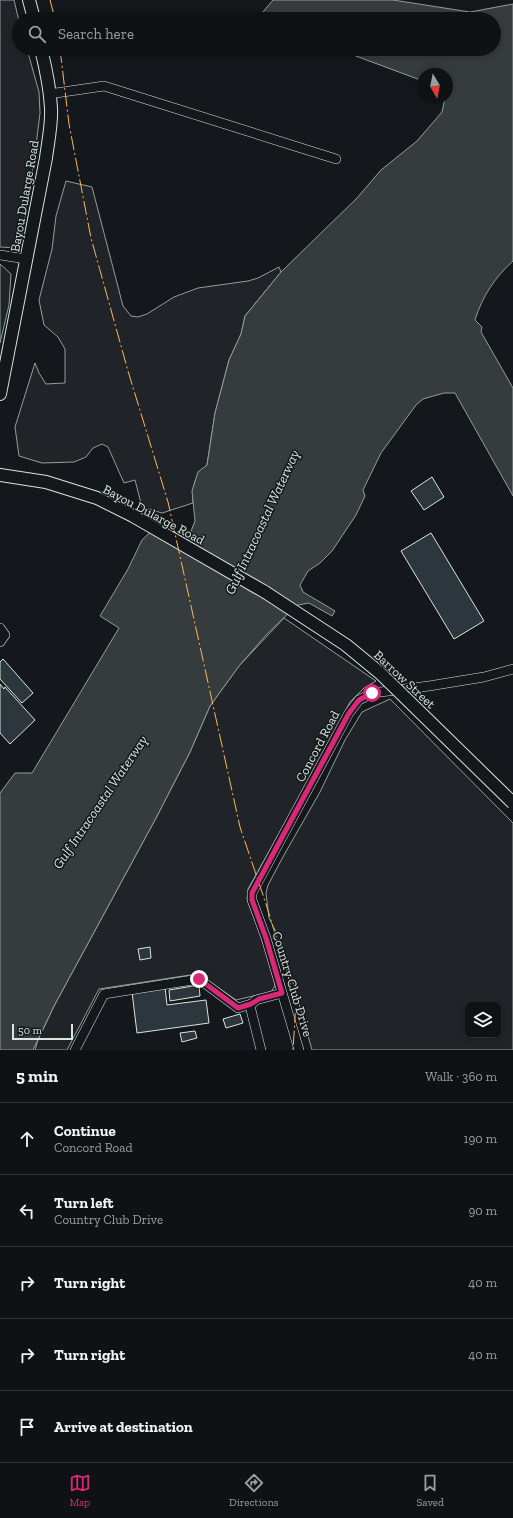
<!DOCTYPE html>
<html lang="en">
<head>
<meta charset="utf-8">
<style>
	body { margin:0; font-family:"Zilla Slab",serif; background:#1d2022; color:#f1f3f6 }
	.controls { position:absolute; right:12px; bottom:12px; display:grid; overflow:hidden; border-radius:8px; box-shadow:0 2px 6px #0003 }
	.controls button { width:36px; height:36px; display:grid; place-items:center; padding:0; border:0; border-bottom:1px solid #2f3234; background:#0f1215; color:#f1f3f6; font:20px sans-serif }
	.compass { position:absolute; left:417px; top:68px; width:36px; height:36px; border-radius:50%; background:#0f1215; box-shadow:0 2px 6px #0003; rotate:170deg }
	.scale { position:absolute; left:12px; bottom:10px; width:61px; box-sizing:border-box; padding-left:4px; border:2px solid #d8e6dc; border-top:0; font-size:11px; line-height:14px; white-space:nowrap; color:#d8e6dc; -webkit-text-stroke:3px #14181c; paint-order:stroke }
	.stop { position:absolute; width:12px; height:12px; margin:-9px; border:3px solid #db2777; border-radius:50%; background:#fff }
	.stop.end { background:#db2777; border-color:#fff; box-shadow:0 1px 4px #0008 }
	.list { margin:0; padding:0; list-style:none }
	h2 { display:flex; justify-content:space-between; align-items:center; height:52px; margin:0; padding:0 16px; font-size:17px }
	h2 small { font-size:13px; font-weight:400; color:#9b9ea0 }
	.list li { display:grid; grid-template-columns:26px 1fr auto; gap:12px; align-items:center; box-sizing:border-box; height:72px; padding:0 16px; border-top:1px solid #2f3234 }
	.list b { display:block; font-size:15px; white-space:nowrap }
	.list p { margin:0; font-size:13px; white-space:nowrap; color:#9b9ea0 }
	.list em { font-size:13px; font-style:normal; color:#9b9ea0 }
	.icon { flex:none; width:22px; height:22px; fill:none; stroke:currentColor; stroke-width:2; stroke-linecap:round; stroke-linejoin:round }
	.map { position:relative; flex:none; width:513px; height:1050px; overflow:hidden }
	.search { position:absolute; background:#0f1215; box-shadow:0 2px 6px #0003; left:12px; right:12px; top:12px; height:44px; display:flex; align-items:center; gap:10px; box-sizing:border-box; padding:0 14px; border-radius:22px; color:#9b9ea0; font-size:15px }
	.sheet { height:412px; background:#0f1215 }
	nav { display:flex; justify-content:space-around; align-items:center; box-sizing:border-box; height:56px; border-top:1px solid #2f3234; background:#0f1215; font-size:11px; color:#9b9ea0 }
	nav a { display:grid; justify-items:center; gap:2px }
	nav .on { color:#db2777 }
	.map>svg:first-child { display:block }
	.green { fill:#202428; stroke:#939e99; fill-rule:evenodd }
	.water { fill:#363b3e; stroke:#939e99 }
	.building { fill:#2c363c; stroke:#d8e6dc }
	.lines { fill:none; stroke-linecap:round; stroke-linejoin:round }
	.minor-casing { stroke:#d8e6dc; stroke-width:10 }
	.major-casing { stroke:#d8e6dc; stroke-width:14 }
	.minor { stroke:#14181c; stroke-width:9 }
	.major { stroke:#14181c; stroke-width:12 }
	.major-bridge-casing { stroke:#d8e6dc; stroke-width:14; stroke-linecap:butt }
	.major-bridge { stroke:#14181c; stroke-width:12 }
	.power { stroke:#ffb74d; stroke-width:1; stroke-dasharray:14 3 2 3; stroke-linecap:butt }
	.route { stroke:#db2777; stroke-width:5 }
	.labels { text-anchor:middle; stroke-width:3; stroke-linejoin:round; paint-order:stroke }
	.street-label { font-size:13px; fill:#d8e6dc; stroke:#14181c }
	.water-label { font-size:14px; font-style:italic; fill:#d8e6dc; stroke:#14181c }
</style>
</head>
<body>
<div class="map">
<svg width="513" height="1050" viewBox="0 0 513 1050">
	<rect width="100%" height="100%" fill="#14181c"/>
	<g class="green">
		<polygon points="0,0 14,0 19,21 19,49 27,49 39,92 40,113 35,154 20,248 0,247"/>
		<path d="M66 181 92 187 123 306 131 316 138 317 147 314 174 297 198 288 248 281 258 278 279 267 281 272 245 316 241 334 229 360 215 413 207 465C194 476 192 487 193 503L162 513 142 507 135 480 124 483 108 447 102 444 93 448 86 457 74 462 42 463 19 456 15 427 35 363 39 373 46 384 65 383V349L58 337 44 325 39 300 52 249 56 216Z"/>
		<polygon points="0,264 11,274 9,305 0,343"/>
		<polygon points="284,618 376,681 364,688 350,702 318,764 248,889 247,899 259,930 273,974 275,986 271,992 236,1000 207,980 203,973 99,989 67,1050 35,1050 38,1040 54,1006 156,818 190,752 210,706 239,666"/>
		<path d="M390 699 513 823V1050H312L290 972 280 943 275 938 276 932 269 918 266 893 268 885 284 855 320 792 345 740 362 712ZM468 1005H498V1035H468Z"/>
	</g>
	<path class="water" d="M273 0H393L470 12 513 4V261C495 277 482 297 475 320L482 327 481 332 513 388V496L455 393H444L423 399 416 405 381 453 363 490 365 496 356 515 332 551 320 563 308 571 300 585 303 592 335 611 332 616 309 603 298 605 295 607 267 634 239 666 210 706 190 752 156 818 54 1006 33 1050H0V793L15 773H32L119 628 100 616 128 569 142 540 159 524 188 539 195 521 192 491 198 472 207 465 215 413 229 360 241 334 245 316 281 272 357 198 381 170 417 141 442 112 445 98H447V74H423V81L337 49H494V19H257Z"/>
	<g class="building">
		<polygon points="432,477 444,497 424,510 411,491"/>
		<polygon points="431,533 484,621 454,639 401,551"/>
		<polygon points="3,659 33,693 22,703 0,679 0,662"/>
		<polygon points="0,684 4,689 5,687 35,720 10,744 0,733"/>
		<polygon points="150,947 151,958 140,960 138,949"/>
		<polygon points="199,985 200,996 170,1001 169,990"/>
		<polygon points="165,987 167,1005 206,1000 209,1023 137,1033 132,992"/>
		<polygon points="240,1014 243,1023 226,1028 223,1019"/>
		<polygon points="195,1031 197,1038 182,1042 180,1033"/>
	</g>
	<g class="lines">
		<g class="minor-casing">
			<g id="minor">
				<polyline points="49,94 104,86 336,159"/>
				<polyline points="0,255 26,259"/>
				<polyline points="0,628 5,635 0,642"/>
				<polyline points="75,1050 104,994 199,979 238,1008 251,1004"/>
				<polyline points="261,1050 250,1006 256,1000 282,993"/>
				<polyline points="299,1050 266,938 252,900 252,893 349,713 359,700 372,693 429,686 484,677 513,669"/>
			</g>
		</g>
		<g class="major-casing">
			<g id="major">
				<polyline points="29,0 34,19"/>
				<path d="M0 394 46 158C48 142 52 124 51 108 50 88 46 69 41 49"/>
				<polyline points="0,475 46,482 97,498 133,516 265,592"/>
			</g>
		</g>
		<use href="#minor" class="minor"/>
		<use href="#major" class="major"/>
		<g class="major-bridge-casing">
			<polyline id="major-bridge" points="265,592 346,645 380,673 513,803"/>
		</g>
		<use href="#major-bridge" class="major-bridge"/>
		<g class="power">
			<polyline points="50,0 55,19"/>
			<polyline points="60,49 69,124 91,238 128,371 168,502 240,827 266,904 296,1002 293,1050"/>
		</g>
	</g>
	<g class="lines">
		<polyline class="route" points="199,979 238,1008 251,1004 259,999 282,993 266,938 252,900 252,893 349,713 359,700 372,693"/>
	</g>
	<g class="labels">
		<g class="street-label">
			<text transform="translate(24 196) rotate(-80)" y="5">Bayou Dularge Road</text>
			<text transform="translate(154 514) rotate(28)" y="5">Bayou Dularge Road</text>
			<text transform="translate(405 679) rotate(43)" y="5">Barrow Street</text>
			<text transform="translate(317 746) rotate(-62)" y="5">Concord Road</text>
			<text transform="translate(293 984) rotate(73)" y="5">Country Club Drive</text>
		</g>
		<g class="water-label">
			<text transform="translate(262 522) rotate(-65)" y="5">Gulf Intracoastal Waterway</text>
			<text transform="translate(100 802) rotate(-56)" y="5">Gulf Intracoastal Waterway</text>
		</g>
	</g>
</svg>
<div class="controls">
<button><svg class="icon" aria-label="layers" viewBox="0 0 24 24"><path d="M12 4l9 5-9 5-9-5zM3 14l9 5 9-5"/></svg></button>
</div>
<svg class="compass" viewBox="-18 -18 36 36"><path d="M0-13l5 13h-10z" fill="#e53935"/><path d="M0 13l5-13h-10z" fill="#9b9ea0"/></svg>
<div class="scale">50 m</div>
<div class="stop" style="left:372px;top:693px"></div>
<div class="stop end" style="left:199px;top:979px"></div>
<div class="search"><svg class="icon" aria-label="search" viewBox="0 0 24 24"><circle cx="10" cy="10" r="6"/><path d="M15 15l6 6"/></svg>Search here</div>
</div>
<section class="sheet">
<h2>5 min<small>Walk · 360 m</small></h2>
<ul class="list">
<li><svg class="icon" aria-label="ahead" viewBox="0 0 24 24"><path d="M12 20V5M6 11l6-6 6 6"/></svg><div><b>Continue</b><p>Concord Road</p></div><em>190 m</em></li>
<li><svg class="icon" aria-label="left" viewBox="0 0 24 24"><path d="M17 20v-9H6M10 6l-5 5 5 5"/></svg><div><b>Turn left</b><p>Country Club Drive</p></div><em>90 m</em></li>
<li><svg class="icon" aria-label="right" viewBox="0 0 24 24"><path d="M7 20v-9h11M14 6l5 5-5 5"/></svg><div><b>Turn right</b></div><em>40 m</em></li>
<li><svg class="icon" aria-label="right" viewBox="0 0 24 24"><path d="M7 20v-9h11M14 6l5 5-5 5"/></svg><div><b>Turn right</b></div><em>40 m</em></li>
<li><svg class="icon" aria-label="arrive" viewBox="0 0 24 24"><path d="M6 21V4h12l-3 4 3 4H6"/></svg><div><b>Arrive at destination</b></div></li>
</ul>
</section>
<nav>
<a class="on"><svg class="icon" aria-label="map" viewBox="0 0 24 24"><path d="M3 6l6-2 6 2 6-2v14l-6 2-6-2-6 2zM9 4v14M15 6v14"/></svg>Map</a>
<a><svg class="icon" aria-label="directions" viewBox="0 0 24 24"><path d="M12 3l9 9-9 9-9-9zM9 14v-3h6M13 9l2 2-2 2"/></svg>Directions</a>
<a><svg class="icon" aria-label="saved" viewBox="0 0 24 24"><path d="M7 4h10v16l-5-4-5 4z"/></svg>Saved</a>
</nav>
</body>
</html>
